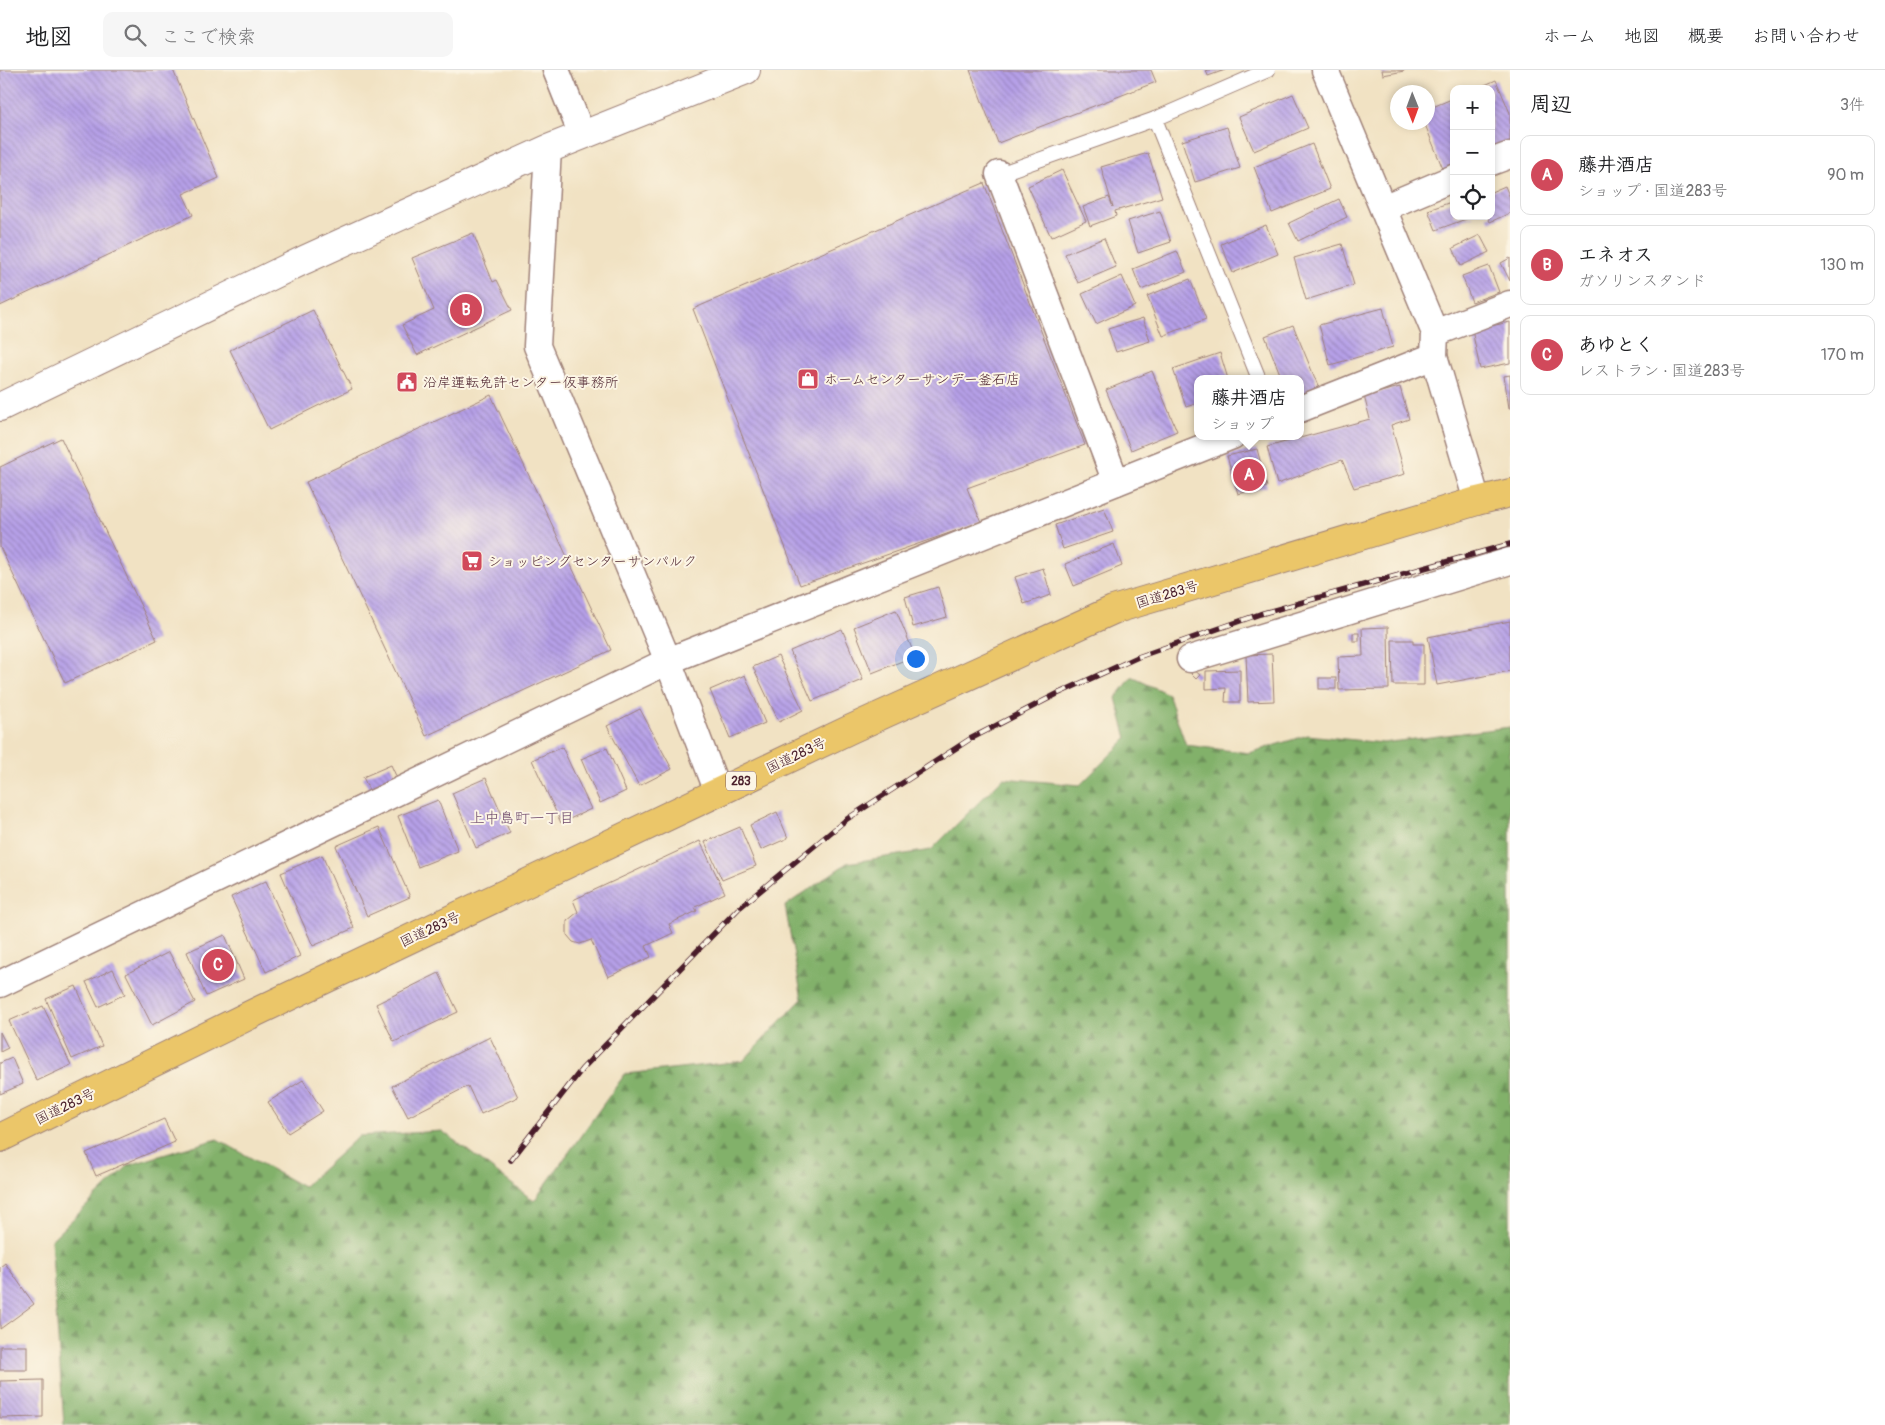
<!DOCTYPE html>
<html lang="ja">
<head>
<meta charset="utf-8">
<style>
	body { margin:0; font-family:Pangolin,"Klee One",sans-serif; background:#f6f6f6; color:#202124 }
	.controls { position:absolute; right:15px; top:15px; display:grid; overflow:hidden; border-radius:10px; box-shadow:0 2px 8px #0003 }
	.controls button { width:45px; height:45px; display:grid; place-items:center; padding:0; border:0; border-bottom:1px solid #e0e0e0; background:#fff; color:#202124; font:25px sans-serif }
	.compass { position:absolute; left:1390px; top:15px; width:45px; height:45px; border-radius:50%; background:#fff; box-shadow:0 2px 8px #0003; rotate:179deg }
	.you { position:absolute; left:915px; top:588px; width:18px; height:18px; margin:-12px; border:4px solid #fff; border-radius:50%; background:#1a73e8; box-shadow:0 0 0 8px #1a73e833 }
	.badge { display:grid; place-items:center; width:32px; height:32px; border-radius:50%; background:#d1495b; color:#fff; font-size:16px; font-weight:700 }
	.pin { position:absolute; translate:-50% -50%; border:2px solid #fff; box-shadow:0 1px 5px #0006 }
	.popup { position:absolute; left:1194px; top:305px; width:110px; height:65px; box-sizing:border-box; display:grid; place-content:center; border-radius:10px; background:#fff; filter:drop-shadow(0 1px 4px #0005); font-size:16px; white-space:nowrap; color:#757577 }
	.popup b { font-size:19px; color:#202124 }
	.popup::after { content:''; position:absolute; left:50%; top:100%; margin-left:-10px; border:10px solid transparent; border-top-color:#fff }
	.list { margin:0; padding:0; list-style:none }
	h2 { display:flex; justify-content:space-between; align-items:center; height:65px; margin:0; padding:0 20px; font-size:21px }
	h2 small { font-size:16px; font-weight:400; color:#757577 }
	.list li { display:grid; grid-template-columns:32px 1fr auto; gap:15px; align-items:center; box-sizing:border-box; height:80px; margin:0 10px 10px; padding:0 10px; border:1px solid #e0e0e0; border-radius:10px }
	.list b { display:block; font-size:19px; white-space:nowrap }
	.list p { margin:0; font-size:16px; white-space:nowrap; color:#757577 }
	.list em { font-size:16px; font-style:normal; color:#757577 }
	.icon { flex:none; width:28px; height:28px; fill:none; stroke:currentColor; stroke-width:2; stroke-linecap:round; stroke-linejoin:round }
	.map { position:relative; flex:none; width:1510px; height:1355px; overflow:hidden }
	header { display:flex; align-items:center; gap:30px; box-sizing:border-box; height:70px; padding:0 25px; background:#fff; border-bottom:1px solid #e0e0e0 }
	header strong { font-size:24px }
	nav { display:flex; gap:28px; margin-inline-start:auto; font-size:18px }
	.search { width:350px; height:45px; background:#f6f6f6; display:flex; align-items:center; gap:12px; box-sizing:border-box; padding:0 18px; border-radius:10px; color:#757577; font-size:19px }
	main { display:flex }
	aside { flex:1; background:#fff }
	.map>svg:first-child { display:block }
	.forest { fill:url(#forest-firs); stroke:#66684b }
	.building { fill:url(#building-back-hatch) }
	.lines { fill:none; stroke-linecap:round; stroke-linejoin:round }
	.service-casing { stroke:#9e8077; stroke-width:16 }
	.minor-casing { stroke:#9e8077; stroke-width:29 }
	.tertiary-casing { stroke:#9e8077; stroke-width:30 }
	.trunk-casing { stroke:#9e8077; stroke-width:30 }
	.service { stroke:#fff; stroke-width:14 }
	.minor { stroke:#fff; stroke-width:26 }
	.tertiary { stroke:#fff; stroke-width:28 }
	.trunk { stroke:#ebc669; stroke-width:28 }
	.rail-casing { stroke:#4a1f2b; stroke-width:5.5 }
	.rail { stroke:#fcf5e5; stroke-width:4; stroke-dasharray:11; stroke-linecap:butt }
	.labels { text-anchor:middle; stroke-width:4; stroke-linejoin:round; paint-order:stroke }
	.shield { fill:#fcf5e5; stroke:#7f5f63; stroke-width:1 }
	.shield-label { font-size:12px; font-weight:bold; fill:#4a1f2b }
	.poi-label { font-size:14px; fill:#4a1f2b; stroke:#fcf5e5; text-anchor:start }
	.street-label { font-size:14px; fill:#4a1f2b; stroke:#fcf5e5 }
	.neighbourhood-label { font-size:15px; fill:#704c6d; stroke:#fcf5e5 }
</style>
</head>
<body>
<header>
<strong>地図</strong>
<div class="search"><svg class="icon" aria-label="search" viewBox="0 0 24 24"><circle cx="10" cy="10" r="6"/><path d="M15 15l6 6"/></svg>ここで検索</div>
<nav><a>ホーム</a><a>地図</a><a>概要</a><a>お問い合わせ</a></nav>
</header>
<main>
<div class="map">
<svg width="1510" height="1355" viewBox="0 0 1510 1355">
	<defs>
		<pattern id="forest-firs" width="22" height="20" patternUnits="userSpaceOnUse" patternTransform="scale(1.25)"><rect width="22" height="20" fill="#82b16b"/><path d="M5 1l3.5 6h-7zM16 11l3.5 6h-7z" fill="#6c8f58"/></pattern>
		<pattern id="building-back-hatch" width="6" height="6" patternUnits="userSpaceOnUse" patternTransform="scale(1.25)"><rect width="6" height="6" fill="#b6a0e8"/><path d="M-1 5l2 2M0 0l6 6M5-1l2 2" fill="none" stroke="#9682bc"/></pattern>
	</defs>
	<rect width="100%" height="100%" fill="#fcf5e5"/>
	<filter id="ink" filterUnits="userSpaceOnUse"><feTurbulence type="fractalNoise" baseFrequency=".02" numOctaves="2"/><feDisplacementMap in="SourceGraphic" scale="10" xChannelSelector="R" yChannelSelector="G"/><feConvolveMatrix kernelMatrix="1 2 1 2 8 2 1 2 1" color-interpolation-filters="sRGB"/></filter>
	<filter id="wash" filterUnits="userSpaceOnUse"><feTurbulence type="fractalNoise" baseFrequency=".0096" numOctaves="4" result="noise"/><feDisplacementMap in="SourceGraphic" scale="20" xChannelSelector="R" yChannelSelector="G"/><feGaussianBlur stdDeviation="1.12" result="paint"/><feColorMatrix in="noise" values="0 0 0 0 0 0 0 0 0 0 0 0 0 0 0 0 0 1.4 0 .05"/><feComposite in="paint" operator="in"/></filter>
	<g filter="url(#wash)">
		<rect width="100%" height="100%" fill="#f1e2c3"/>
		<polygon class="forest" points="1132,607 1168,624 1186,675 1249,683 1308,665 1383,673 1510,657 1510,1355 64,1355 51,1170 129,1095 217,1069 303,1117 359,1066 442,1061 534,1131 625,1004 743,991 802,929 785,836 847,793 931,780 1003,708 1080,715 1127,668 1116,628"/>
		<g id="blocks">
			<g class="building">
				<polygon points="0,0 173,0 219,108 183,124 193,145 0,236"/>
				<polygon points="970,0 1151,0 1156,12 998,73"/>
				<polygon points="1206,0 1225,0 1208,6"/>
				<polygon points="1382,0 1404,0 1404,1 1383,5"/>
				<polygon points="1496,10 1510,43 1510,78 1491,85 1491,19 1476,19"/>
				<polygon points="1293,24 1308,58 1254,81 1239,47"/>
				<polygon points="1454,28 1454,101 1445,104 1424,52 1428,52 1428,39"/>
				<polygon points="1227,57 1240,98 1195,112 1182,71"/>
				<polygon points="1312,74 1330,119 1272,143 1254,97"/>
				<polygon points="1148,83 1162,127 1115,141 1116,146 1090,156 1083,137 1109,127 1113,137 1101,97"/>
				<polygon points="1062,100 1086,151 1051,167 1028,116"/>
				<polygon points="984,113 1085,375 967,418 981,452 800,515 693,239"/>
				<polygon points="1505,116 1510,128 1510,143 1490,152 1487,146 1491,146 1491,122"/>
				<polygon points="1339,129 1347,147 1298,171 1289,153"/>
				<polygon points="1454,131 1454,146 1474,146 1436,160 1428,140"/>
				<polygon points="1160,141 1171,172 1138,183 1128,151"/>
				<polygon points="1266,155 1278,184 1233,203 1221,174"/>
				<polygon points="473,163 493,212 497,210 512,240 417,285 402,255 434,240 412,188"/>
				<polygon points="1480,165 1489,182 1461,196 1453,178"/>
				<polygon points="1104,168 1116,197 1078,213 1065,184"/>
				<polygon points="1342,174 1354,215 1306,230 1294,188"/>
				<polygon points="1177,181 1186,202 1141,220 1133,199"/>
				<polygon points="1510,188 1510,211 1501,193"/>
				<polygon points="1489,196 1499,222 1472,232 1462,206"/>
				<polygon points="1122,206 1135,236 1096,254 1082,224"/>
				<polygon points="1190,209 1206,249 1163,266 1147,226"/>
				<polygon points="1383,238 1393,277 1330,295 1319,255"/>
				<polygon points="313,240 352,319 269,360 230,280"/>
				<polygon points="1143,248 1150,271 1116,282 1108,259"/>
				<polygon points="1510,252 1510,293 1480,299 1472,260"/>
				<polygon points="1293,255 1319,318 1300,326 1300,309 1282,309 1265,266"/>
				<polygon points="1220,283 1228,309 1198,309 1198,333 1186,337 1173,299"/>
				<polygon points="1152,301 1177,361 1131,380 1106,320"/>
				<polygon points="1510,305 1510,338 1509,338 1504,306"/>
				<polygon points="1400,317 1409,349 1391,355 1405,404 1354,418 1342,390 1277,414 1267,377 1370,349 1364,326"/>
				<polygon points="491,325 611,580 426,666 306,412"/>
				<polygon points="61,368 157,570 65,613 0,477 0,397"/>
				<polygon points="1257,379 1267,417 1238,424 1227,386"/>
				<polygon points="1104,438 1113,462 1063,479 1055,455"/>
				<polygon points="1114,474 1122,496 1074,516 1065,494"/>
				<polygon points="1043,498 1051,525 1024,534 1015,507"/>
				<polygon points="938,517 947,547 913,557 905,527"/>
				<polygon points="896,540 915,586 872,603 854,557"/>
				<polygon points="1510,551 1510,601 1437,615 1428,567"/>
				<polygon points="1388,557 1389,619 1339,620 1338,587 1363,586 1362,558"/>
				<polygon points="842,559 863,610 812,631 790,581"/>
				<rect x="1353" y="563" width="6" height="8"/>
				<polygon points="1392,570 1413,570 1413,574 1424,574 1424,615 1393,615"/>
				<polygon points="1272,584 1274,631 1248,632 1246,585"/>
				<polygon points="778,586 803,640 779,652 753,597"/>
				<polygon points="1194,600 1200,605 1196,609 1191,604"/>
				<polygon points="1240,600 1240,632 1225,632 1226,618 1206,619 1206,601"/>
				<polygon points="745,605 765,653 730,668 710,620"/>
				<rect x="1319" y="608" width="17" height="11"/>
				<polygon points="640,639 672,699 639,716 607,656"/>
				<polygon points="562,677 591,739 561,753 532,690"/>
				<polygon points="607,678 626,721 600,733 581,689"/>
				<polygon points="391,695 397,708 369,720 363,707"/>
				<polygon points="486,708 510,763 476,778 452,723"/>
				<polygon points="438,730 458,781 418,797 398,746"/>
				<polygon points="777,742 788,768 761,780 750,755"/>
				<polygon points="379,757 410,827 367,846 336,776"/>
				<polygon points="740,757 756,796 722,810 705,772"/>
				<polygon points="700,771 725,823 695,837 697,841 669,854 673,863 646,876 651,887 608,907 591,870 580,874 573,872 567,865 567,851 578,842 573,830"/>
				<polygon points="322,785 354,858 313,876 281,803"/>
				<polygon points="266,811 300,886 266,902 231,827"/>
				<polygon points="225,865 244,909 206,926 187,882"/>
				<polygon points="169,882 195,932 152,955 126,904"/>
				<polygon points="113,899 125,924 98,937 86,912"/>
				<polygon points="439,903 458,942 394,972 376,934"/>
				<polygon points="76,916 102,976 72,989 46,929"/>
				<polygon points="43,936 71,995 37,1011 9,951"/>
				<polygon points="0,962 8,978 0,982"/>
				<polygon points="490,967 518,1027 481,1044 468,1016 408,1047 392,1016"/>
				<polygon points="12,988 23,1014 0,1024 0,993"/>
				<polygon points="303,1010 323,1041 288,1063 268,1032"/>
				<polygon points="164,1049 175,1072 96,1106 86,1083"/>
				<polygon points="5,1193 34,1234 0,1259 0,1197"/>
				<rect x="0" y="1276" width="27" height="24"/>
				<polygon points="43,1310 43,1347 0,1348 0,1311"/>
			</g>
		</g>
	</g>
	<g filter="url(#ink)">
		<use href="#blocks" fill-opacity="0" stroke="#9e8077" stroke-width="1"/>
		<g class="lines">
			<g class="service-casing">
				<g id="service">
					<polyline points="1155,49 1259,309"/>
					<polyline points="999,104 1155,49 1268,0"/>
				</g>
			</g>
			<g class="minor-casing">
				<g id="minor">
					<polyline points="556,0 582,65"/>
					<polyline points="1325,0 1435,263 1434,286 1477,431"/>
					<polyline points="548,79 537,276 668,591 718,722"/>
					<polyline points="1491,92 1510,85"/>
					<polyline points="999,104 1116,412"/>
					<polyline points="1383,138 1454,108"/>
					<polyline points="1435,263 1510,234"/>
					<polyline points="1300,339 1434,286"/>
					<polyline points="1190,589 1510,491"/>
					<polyline points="0,914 668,591 1232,366"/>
				</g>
			</g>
			<g class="tertiary-casing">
				<polyline id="tertiary" points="0,337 304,190 548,79 746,0"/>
			</g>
			<g class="trunk-casing">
				<polyline id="trunk" points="0,1068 256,942 851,659 1113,540 1477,431 1510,423"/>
			</g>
			<use href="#service" class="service"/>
			<use href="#minor" class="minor"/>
			<use href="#tertiary" class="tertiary"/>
			<use href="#trunk" class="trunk"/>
			<g class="rail-casing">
				<polyline id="rail" points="511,1090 582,999 738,839 847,749 970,669 1057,624 1138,587 1260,544 1510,474"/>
			</g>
			<use href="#rail" class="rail"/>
		</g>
	</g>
	<defs>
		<g id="shop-square" transform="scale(1.125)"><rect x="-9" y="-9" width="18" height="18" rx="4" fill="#d1495b" stroke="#fcf5e5"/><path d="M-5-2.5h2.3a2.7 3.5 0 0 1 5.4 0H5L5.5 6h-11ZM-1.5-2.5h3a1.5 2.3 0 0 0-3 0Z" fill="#fff"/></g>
		<g id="civic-square" transform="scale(1.125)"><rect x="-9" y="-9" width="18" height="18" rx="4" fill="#d1495b" stroke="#fcf5e5"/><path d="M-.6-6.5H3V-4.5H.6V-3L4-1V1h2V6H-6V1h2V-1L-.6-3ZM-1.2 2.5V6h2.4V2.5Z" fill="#fff"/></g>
		<g id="supermarket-square" transform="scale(1.125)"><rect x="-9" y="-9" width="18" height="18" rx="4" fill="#d1495b" stroke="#fcf5e5"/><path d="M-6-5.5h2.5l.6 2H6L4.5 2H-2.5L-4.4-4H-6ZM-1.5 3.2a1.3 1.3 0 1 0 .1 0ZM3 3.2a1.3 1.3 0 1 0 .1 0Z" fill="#fff"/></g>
	</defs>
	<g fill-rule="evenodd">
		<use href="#shop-square" x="808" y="309"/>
		<use href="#civic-square" x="407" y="312"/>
		<use href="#supermarket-square" x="472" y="491"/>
	</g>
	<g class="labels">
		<rect class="shield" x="726" y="701.5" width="30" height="19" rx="4"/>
		<g class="shield-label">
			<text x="741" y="715">283</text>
		</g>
		<g class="poi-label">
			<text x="824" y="314">ホームセンターサンデー釜石店</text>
			<text x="423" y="317">沿岸運転免許センター仮事務所</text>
			<text x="488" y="496">ショッピングセンターサンパルク</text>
		</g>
		<g class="street-label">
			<text transform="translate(1167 524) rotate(-17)" y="5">国道283号</text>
			<text transform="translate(796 685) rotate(-26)" y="5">国道283号</text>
			<text transform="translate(430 859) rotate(-25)" y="5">国道283号</text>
			<text transform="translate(65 1036) rotate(-26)" y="5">国道283号</text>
		</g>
		<g class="neighbourhood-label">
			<text x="522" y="753">上中島町一丁目</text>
		</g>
	</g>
</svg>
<div class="controls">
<button>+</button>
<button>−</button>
<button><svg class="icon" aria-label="locate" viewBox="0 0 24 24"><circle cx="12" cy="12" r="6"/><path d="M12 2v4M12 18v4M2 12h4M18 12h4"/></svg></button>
</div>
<svg class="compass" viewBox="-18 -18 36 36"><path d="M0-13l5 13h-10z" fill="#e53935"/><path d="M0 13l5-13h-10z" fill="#757577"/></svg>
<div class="you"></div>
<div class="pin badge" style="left:1249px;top:405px">A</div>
<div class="popup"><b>藤井酒店</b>ショップ</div>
<div class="pin badge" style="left:466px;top:240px">B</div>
<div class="pin badge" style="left:218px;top:895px">C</div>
</div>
<aside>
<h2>周辺<small>3件</small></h2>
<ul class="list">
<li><span class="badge">A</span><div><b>藤井酒店</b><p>ショップ · 国道283号</p></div><em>90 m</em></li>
<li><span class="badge">B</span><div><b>エネオス</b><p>ガソリンスタンド</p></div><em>130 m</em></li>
<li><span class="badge">C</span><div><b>あゆとく</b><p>レストラン · 国道283号</p></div><em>170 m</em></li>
</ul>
</aside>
</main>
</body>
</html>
